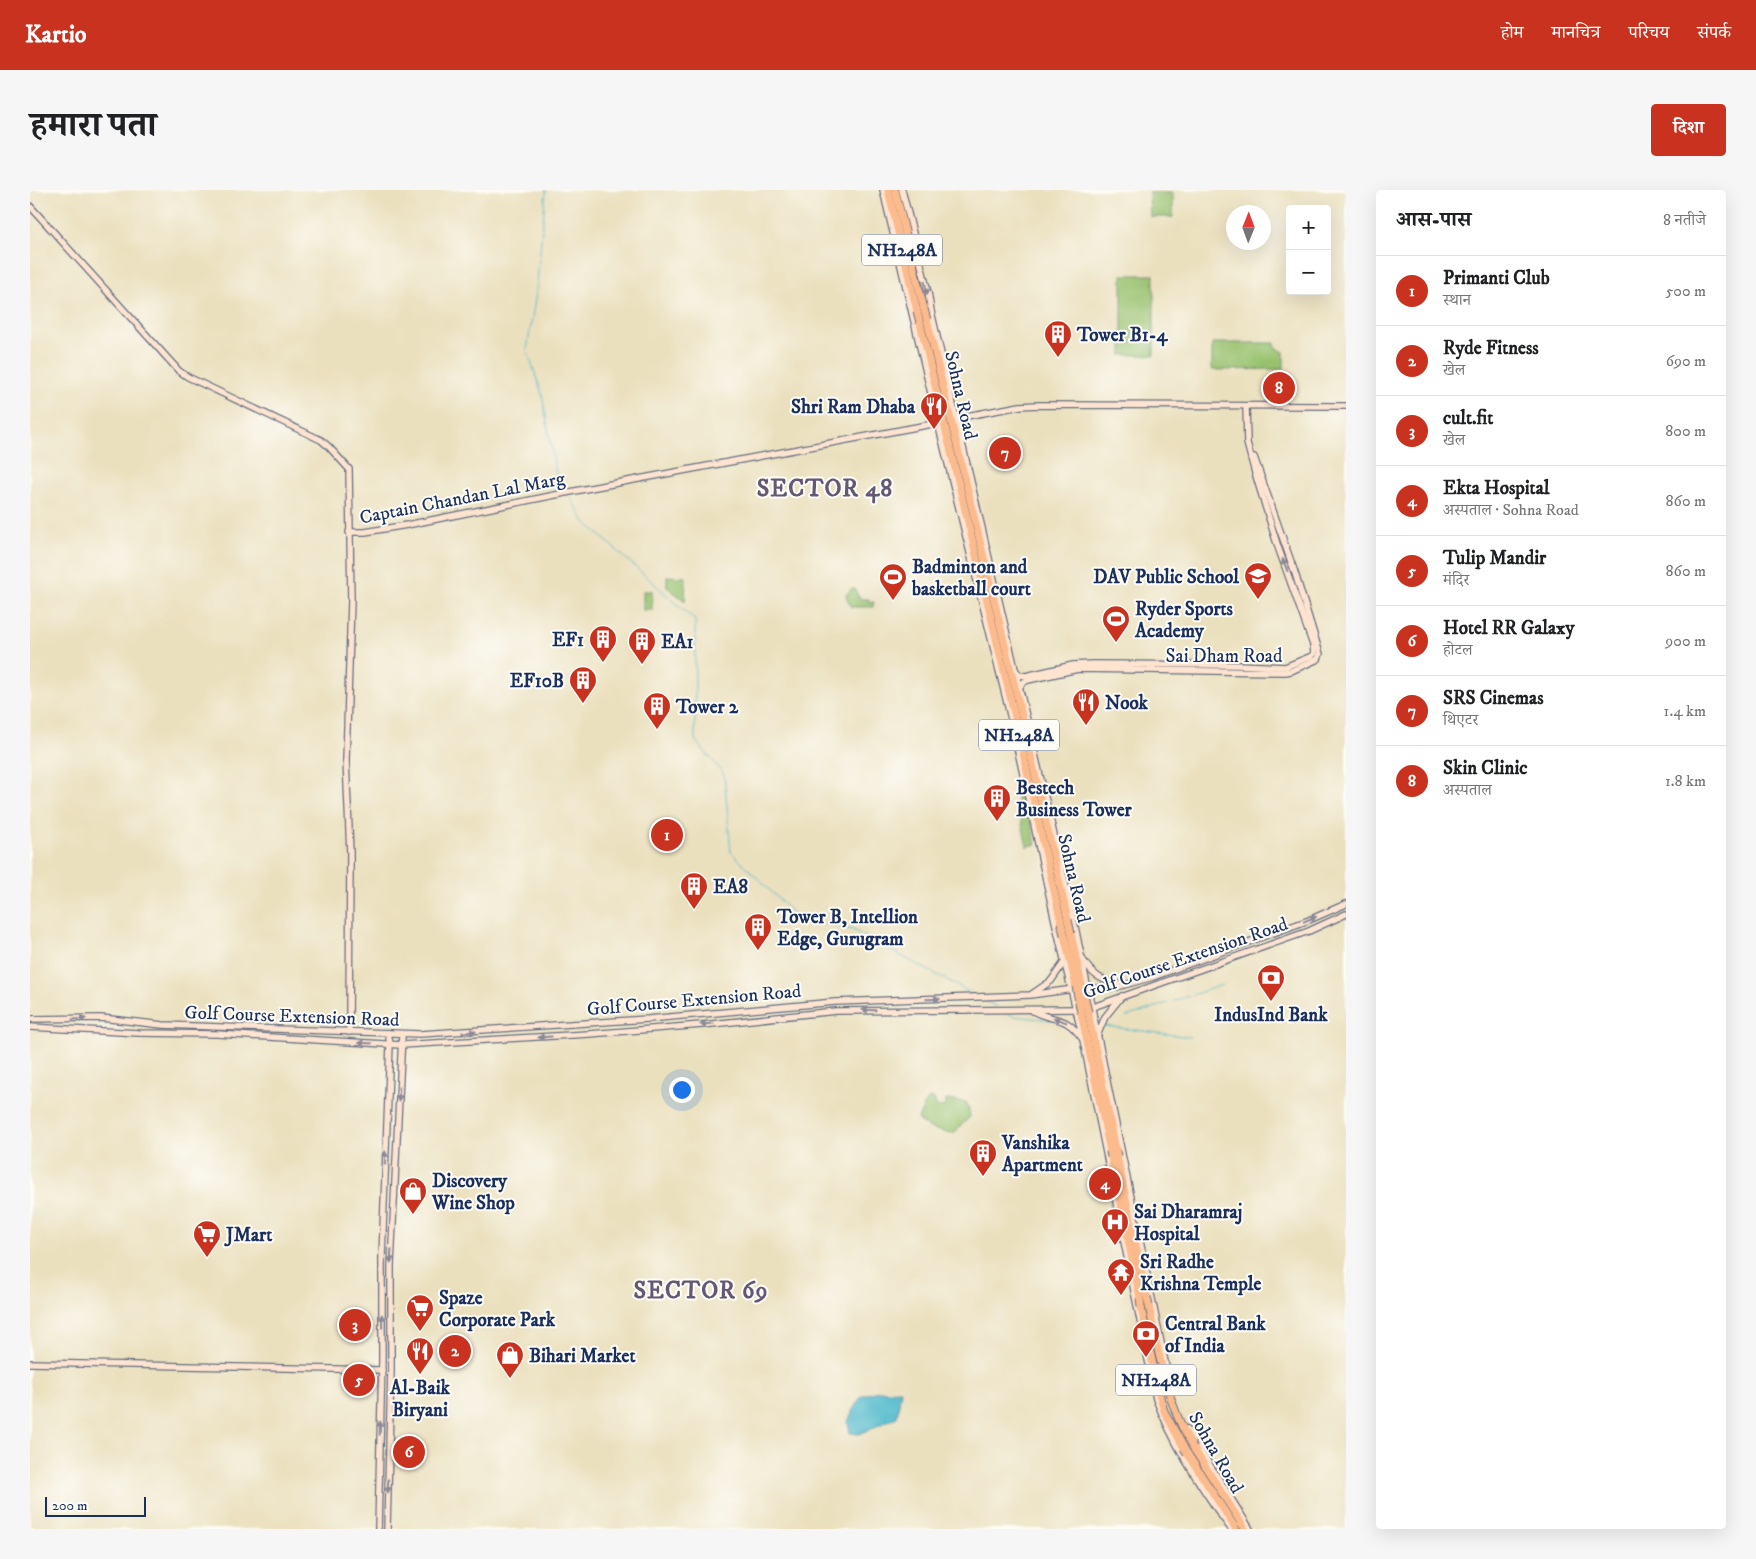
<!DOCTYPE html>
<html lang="hi">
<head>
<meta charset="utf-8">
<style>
	body { margin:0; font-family:"IM FELL DW Pica","Noto Serif Devanagari",serif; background:#f6f6f6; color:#202124 }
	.controls { position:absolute; right:15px; top:15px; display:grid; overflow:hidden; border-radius:5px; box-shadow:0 5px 20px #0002 }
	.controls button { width:45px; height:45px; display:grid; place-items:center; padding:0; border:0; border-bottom:1px solid #e0e0e0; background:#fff; color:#202124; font:25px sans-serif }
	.compass { position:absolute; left:1196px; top:15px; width:45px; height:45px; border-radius:50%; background:#fff; box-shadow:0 5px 20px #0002; rotate:1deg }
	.scale { position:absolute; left:15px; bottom:12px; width:101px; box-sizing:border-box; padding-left:5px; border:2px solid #1b2f5e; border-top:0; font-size:14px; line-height:18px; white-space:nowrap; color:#1b2f5e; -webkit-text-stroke:4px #fdfcf7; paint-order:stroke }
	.you { position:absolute; left:651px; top:899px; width:18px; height:18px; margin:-12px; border:4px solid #fff; border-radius:50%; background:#1a73e8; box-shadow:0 0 0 8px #1a73e833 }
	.badge { display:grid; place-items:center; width:32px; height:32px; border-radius:50%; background:#c8321e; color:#fff; font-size:16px; font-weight:700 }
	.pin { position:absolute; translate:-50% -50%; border:2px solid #fff; box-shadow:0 1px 5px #0006 }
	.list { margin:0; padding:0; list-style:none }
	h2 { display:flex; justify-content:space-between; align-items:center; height:65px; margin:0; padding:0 20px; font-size:21px }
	h2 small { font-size:16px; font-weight:400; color:#757577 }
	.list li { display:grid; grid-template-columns:32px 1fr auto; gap:15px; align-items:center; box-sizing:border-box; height:70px; padding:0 20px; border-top:1px solid #e0e0e0 }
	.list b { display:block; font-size:19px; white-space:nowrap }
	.list p { margin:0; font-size:16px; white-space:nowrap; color:#757577 }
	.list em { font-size:16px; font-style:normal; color:#757577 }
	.map { position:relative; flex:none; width:1316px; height:1339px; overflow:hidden; border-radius:5px }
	header { display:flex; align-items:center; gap:30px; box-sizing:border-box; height:70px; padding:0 25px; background:#c8321e; color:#fff }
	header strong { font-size:24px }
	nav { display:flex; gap:28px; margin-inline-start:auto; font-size:18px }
	.intro { display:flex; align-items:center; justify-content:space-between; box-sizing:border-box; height:120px; padding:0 30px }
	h1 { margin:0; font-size:35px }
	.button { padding:12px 22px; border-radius:5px; background:#c8321e; color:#fff; font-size:18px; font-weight:700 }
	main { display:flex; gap:30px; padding:0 30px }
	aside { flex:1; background:#fff; border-radius:5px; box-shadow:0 5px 20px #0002 }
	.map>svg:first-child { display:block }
	.green { fill:#98c16d; stroke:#5a7866 }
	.water { fill:#4cb7c9; stroke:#347394 }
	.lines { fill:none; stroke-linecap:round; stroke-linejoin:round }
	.stream { stroke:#4cb7c9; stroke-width:1 }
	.secondary-casing { stroke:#646d80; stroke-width:8 }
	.highway-casing { stroke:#646d80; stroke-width:9 }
	.secondary { stroke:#fde4d1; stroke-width:5.5 }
	.highway { stroke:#fbbb8d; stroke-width:7 }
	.highway-bridge-casing { stroke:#646d80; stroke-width:9; stroke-linecap:butt }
	.highway-bridge { stroke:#fbbb8d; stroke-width:7 }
	.oneway { fill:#8c8a98 }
	.labels { text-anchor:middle; stroke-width:4; stroke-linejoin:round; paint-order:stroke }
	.shield { fill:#fdfcf7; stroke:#5f6c8c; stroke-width:1 }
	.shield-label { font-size:18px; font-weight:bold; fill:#1b2f5e }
	.poi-label { font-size:19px; font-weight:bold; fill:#1b2f5e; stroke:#fdfcf7; text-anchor:start }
	.street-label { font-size:19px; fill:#1b2f5e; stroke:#fdfcf7 }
	.district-label { font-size:24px; font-weight:bold; letter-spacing:1px; fill:#635975; stroke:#fdfcf7 }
</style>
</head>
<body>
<header>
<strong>Kartio</strong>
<nav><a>होम</a><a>मानचित्र</a><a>परिचय</a><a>संपर्क</a></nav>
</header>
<div class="intro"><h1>हमारा पता</h1><a class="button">दिशा</a></div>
<main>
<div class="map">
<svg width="1316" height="1339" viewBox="0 0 1316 1339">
	<rect width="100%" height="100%" fill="#fdfcf7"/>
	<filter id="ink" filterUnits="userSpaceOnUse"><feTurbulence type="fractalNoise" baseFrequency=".02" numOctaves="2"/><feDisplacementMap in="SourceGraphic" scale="10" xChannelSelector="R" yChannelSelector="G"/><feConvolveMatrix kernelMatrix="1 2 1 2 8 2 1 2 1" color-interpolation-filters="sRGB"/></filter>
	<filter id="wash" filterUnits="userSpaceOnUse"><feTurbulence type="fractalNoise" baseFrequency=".0096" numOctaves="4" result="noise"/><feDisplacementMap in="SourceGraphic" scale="20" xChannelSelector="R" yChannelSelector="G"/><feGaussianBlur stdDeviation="1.12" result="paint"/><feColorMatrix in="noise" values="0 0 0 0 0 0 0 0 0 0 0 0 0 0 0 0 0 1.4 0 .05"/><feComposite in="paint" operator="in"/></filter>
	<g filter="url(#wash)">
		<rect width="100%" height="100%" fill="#ebe0be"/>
		<g class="green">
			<polygon points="1119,3 1143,3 1143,27 1120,27"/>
			<rect x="1092" y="85" width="32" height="80"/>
			<polygon points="1182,153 1245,153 1245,157 1254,162 1254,179 1182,180"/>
			<polygon points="637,386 656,387 655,411 637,397"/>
			<polygon points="821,399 825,399 828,406 832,409 839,409 839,412 844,412 843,417 822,417 818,412 816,405"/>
			<rect x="613" y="401" width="9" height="19"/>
			<polygon points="992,591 1006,654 997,657 983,593"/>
			<path d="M900 908 905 910 906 917 916 916V910L936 912 939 920 940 927 924 943C911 942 897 940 888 929L894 915Z"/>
		</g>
		<polygon class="water" points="871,1200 867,1227 829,1244 820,1243 818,1232 823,1219 832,1206 847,1201"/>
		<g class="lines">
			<g class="stream">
				<polyline points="516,0 506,103 497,160 512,204 526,284 536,299"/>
				<polyline points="539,305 555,332 665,430 665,550 694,584 701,662 767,727 823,740 943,804"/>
				<polyline points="955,811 967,817"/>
				<polyline points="1144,811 1192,795"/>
				<polyline points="976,822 983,826 1021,830"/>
				<polyline points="1096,827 1138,813"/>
				<polyline points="1074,836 1160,847"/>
			</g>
		</g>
	</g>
	<g filter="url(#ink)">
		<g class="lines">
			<g class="secondary-casing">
				<g id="secondary">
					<path d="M853 0 908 233 981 529 1024 727 1052 845 1126 1209C1144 1256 1171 1298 1201 1339"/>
					<polyline points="872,0 898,102 901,121 1042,722 1140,1196"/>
					<polyline points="0,16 149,181 158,187 291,250 299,257 319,279 321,411 316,570 320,663 319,842"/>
					<polyline points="926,228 990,216 1007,215 1316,216"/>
					<polyline points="319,342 335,342 377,335 555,299 908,233"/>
					<polyline points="985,480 990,485 996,486 1043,475 1063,474 1208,475 1255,477 1282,466 1284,463 1283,455 1248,357 1225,283 1217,253 1216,216"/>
					<polyline points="989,498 992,493 998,490 1048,479 1255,482 1261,481 1288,469 1290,464 1264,380 1224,267"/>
					<path d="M1053 770C1062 785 1072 791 1089 794"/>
					<polyline points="1055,798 1083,798 1123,787 1279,730 1316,714"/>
					<polyline points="1002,804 1021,791 1035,771"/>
					<polyline points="1060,818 1279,741 1316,724"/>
					<path d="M1003 821C1026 833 1033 823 1052 848"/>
					<polyline points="0,829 71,828 133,835 390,844 618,829 805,812 1000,805 1044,799"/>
					<polyline points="0,837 109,843 187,844 371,855 559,844 672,835 806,821 1048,819"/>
					<polyline points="1067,846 1075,827 1092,806"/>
					<polyline points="0,1173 352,1180"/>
					<polyline points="1157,1239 1220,1339"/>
					<polyline points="348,1339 352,1170 352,1066 360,854 358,843"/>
					<polyline points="357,1339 361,1180 361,1075 372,845"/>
				</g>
			</g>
			<g class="highway-casing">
				<g id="highway">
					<polyline points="858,0 887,121"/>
					<polyline points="865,0 894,119"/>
					<polyline points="897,130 991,522 1038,730"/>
					<polyline points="890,133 984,523 1031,732"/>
					<polyline points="1041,744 1052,795"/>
					<polyline points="1034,745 1046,796"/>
					<polyline points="1058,822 1086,960"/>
					<polyline points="1051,823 1080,961"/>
					<polyline points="1087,966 1117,1107"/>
					<polyline points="1081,967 1110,1108"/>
					<path d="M1119 1116C1129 1164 1136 1211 1161 1254"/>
					<polyline points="1111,1117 1128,1200 1134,1221 1154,1258"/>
					<polyline points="1164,1259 1215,1339"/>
					<polyline points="1157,1263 1206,1339"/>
				</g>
			</g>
			<use href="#secondary" class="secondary"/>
			<use href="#highway" class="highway"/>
			<g class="highway-bridge-casing">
				<g id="highway-bridge">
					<polyline points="894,119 897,130"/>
					<polyline points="887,121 890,133"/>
					<polyline points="1038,730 1041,744"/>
					<polyline points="1031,732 1034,745"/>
					<polyline points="1052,795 1058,822"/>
					<polyline points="1046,796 1051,823"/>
					<polyline points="1086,960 1087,966"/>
					<polyline points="1080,961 1081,967"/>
					<polyline points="1117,1107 1119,1116"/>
					<polyline points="1110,1108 1111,1117"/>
					<polyline points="1161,1254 1164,1259"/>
					<polyline points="1154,1258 1157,1263"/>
				</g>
			</g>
			<use href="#highway-bridge" class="highway-bridge"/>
		</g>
		<defs><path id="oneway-solid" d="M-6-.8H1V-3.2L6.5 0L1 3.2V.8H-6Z" transform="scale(1.25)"/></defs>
		<g class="oneway">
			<use href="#oneway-solid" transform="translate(896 98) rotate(77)"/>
			<use href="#oneway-solid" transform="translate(1255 375) rotate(-111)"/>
			<use href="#oneway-solid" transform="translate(1280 729) rotate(-22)"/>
			<use href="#oneway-solid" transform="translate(903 809) rotate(-2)"/>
			<use href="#oneway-solid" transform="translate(839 820) rotate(-179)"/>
			<use href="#oneway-solid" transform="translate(49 829) rotate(-3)"/>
			<use href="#oneway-solid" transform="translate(1030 830) rotate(-161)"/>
			<use href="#oneway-solid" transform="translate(677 834) rotate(174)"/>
			<use href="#oneway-solid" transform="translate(439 842) rotate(-4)"/>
			<use href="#oneway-solid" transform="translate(515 847) rotate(176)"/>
			<use href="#oneway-solid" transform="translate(335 853) rotate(-177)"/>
			<use href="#oneway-solid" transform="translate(369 904) rotate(93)"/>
			<use href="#oneway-solid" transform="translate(355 968) rotate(-88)"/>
			<use href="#oneway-solid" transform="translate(361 1066) rotate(93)"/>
			<use href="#oneway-solid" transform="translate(352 1131) rotate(-91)"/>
			<use href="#oneway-solid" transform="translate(350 1238) rotate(-88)"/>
			<use href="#oneway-solid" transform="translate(358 1296) rotate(91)"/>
		</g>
	</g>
	<defs>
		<g id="building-pin" transform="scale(1.4375)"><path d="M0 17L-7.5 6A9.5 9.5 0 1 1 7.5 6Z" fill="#c8321e" stroke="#fdfcf7"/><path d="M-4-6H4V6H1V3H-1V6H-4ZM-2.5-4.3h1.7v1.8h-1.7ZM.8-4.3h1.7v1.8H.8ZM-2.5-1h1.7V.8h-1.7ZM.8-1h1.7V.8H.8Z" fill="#fff"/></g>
		<g id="restaurant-pin" transform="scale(1.4375)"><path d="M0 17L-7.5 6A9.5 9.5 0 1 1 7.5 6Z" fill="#c8321e" stroke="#fdfcf7"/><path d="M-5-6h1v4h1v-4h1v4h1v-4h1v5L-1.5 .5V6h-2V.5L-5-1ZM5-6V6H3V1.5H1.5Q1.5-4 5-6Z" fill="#fff"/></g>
		<g id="school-pin" transform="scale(1.4375)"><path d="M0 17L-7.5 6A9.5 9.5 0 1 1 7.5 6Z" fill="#c8321e" stroke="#fdfcf7"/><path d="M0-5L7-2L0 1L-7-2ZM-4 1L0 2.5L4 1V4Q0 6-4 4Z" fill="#fff"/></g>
		<g id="stadium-pin" transform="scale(1.4375)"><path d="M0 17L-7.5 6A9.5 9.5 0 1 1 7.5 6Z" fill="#c8321e" stroke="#fdfcf7"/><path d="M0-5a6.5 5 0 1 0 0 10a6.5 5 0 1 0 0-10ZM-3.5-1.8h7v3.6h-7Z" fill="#fff"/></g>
		<g id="bank-pin" transform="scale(1.4375)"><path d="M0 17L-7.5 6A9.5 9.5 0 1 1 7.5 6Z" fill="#c8321e" stroke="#fdfcf7"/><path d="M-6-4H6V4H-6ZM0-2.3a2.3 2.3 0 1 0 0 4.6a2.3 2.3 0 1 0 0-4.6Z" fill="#fff"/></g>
		<g id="shop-pin" transform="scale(1.4375)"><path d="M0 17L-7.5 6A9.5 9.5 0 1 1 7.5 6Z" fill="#c8321e" stroke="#fdfcf7"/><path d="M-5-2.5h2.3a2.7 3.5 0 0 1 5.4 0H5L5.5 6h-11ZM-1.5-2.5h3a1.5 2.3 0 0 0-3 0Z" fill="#fff"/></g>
		<g id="hospital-pin" transform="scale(1.4375)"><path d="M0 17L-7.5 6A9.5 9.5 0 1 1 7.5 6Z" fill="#c8321e" stroke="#fdfcf7"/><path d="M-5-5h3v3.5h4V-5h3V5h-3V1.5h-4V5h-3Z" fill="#fff"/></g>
		<g id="supermarket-pin" transform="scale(1.4375)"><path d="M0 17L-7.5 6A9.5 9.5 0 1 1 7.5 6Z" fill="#c8321e" stroke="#fdfcf7"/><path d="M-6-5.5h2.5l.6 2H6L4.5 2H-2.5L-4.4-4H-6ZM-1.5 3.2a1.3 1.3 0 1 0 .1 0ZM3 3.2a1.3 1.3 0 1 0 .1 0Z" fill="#fff"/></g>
		<g id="temple-pin" transform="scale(1.4375)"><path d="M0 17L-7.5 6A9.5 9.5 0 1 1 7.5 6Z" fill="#c8321e" stroke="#fdfcf7"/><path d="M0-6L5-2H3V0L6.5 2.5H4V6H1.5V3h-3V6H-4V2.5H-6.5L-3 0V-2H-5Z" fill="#fff"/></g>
	</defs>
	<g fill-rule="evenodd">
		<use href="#building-pin" x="1028" y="144"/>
		<use href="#restaurant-pin" x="904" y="216"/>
		<use href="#school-pin" x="1228" y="386"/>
		<use href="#stadium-pin" x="863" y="387"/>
		<use href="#stadium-pin" x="1086" y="429"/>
		<use href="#building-pin" x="573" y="449"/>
		<use href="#building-pin" x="612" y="451"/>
		<use href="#building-pin" x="553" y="490"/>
		<use href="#restaurant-pin" x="1056" y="512"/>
		<use href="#building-pin" x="627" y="516"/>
		<use href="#building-pin" x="967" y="608"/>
		<use href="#building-pin" x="664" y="696"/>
		<use href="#building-pin" x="728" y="737"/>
		<use href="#bank-pin" x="1241" y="788"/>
		<use href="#building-pin" x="953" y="963"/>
		<use href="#shop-pin" x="383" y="1001"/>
		<use href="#hospital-pin" x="1085" y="1032"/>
		<use href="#supermarket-pin" x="177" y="1044"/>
		<use href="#temple-pin" x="1091" y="1082"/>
		<use href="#supermarket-pin" x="390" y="1118"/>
		<use href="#bank-pin" x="1116" y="1144"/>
		<use href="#restaurant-pin" x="390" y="1161"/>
		<use href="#shop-pin" x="480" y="1165"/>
	</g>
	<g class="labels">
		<g class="shield">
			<rect x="832" y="44.5" width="80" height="31" rx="4"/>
			<rect x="949" y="529.5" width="80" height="31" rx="4"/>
			<rect x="1086" y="1174.5" width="80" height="31" rx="4"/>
		</g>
		<g class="shield-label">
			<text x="872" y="66">NH248A</text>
			<text x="989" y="551">NH248A</text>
			<text x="1126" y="1196">NH248A</text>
		</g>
		<g class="poi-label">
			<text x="1047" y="151">Tower B1-4</text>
			<text x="885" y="223" text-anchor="end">Shri Ram Dhaba</text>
			<text x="882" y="383">Badminton and<tspan x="882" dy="22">basketball court</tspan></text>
			<text x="1209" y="393" text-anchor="end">DAV Public School</text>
			<text x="1105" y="425">Ryder Sports<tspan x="1105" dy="22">Academy</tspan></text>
			<text x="554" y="456" text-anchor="end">EF1</text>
			<text x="631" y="458">EA1</text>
			<text x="534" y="497" text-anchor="end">EF10B</text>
			<text x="1075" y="519">Nook</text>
			<text x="646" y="523">Tower 2</text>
			<text x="986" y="604">Bestech<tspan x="986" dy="22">Business Tower</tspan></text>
			<text x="683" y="703">EA8</text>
			<text x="747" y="733">Tower B, Intellion<tspan x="747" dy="22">Edge, Gurugram</tspan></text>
			<text x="1241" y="831" text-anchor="middle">IndusInd Bank</text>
			<text x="972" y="959">Vanshika<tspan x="972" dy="22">Apartment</tspan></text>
			<text x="402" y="997">Discovery<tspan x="402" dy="22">Wine Shop</tspan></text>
			<text x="1104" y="1028">Sai Dharamraj<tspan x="1104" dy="22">Hospital</tspan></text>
			<text x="196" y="1051">JMart</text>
			<text x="1110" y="1078">Sri Radhe<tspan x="1110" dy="22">Krishna Temple</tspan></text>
			<text x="409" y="1114">Spaze<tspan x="409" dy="22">Corporate Park</tspan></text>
			<text x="1135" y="1140">Central Bank<tspan x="1135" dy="22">of India</tspan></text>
			<text x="499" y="1172">Bihari Market</text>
			<text x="390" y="1204" text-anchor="middle">Al-Baik<tspan x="390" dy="22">Biryani</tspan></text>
		</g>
		<g class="street-label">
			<text transform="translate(932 205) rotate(77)" y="7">Sohna Road</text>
			<text transform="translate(432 307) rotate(-11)" y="7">Captain Chandan Lal Marg</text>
			<text x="1194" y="472">Sai Dham Road</text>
			<text transform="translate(1045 688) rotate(77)" y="7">Sohna Road</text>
			<text transform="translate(1155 767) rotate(-19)" y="7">Golf Course Extension Road</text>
			<text transform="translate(664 809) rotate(-5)" y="7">Golf Course Extension Road</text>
			<text transform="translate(262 825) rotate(2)" y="7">Golf Course Extension Road</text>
			<text transform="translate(1187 1262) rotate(60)" y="7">Sohna Road</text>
		</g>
		<g class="district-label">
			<text x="795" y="306">SECTOR 48</text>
			<text x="671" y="1108">SECTOR 69</text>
		</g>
	</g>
</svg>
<div class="controls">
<button>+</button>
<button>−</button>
</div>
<svg class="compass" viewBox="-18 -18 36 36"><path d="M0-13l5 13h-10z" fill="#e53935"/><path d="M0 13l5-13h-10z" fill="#757577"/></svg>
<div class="scale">200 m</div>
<div class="you"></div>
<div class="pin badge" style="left:637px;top:645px">1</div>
<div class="pin badge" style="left:425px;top:1161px">2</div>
<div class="pin badge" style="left:325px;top:1135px">3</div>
<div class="pin badge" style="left:1075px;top:994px">4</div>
<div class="pin badge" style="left:329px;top:1190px">5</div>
<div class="pin badge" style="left:379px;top:1262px">6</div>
<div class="pin badge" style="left:975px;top:263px">7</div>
<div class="pin badge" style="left:1249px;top:198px">8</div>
</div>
<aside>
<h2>आस-पास<small>8 नतीजे</small></h2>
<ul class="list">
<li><span class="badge">1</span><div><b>Primanti Club</b><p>स्थान</p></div><em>500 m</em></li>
<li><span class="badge">2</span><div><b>Ryde Fitness</b><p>खेल</p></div><em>690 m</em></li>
<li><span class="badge">3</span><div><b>cult.fit</b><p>खेल</p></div><em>800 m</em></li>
<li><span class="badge">4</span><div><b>Ekta Hospital</b><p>अस्पताल · Sohna Road</p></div><em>860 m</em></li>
<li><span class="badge">5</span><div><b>Tulip Mandir</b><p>मंदिर</p></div><em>860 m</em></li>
<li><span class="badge">6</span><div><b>Hotel RR Galaxy</b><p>होटल</p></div><em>900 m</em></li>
<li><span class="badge">7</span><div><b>SRS Cinemas</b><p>थिएटर</p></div><em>1.4 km</em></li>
<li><span class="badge">8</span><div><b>Skin Clinic</b><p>अस्पताल</p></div><em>1.8 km</em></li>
</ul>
</aside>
</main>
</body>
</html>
